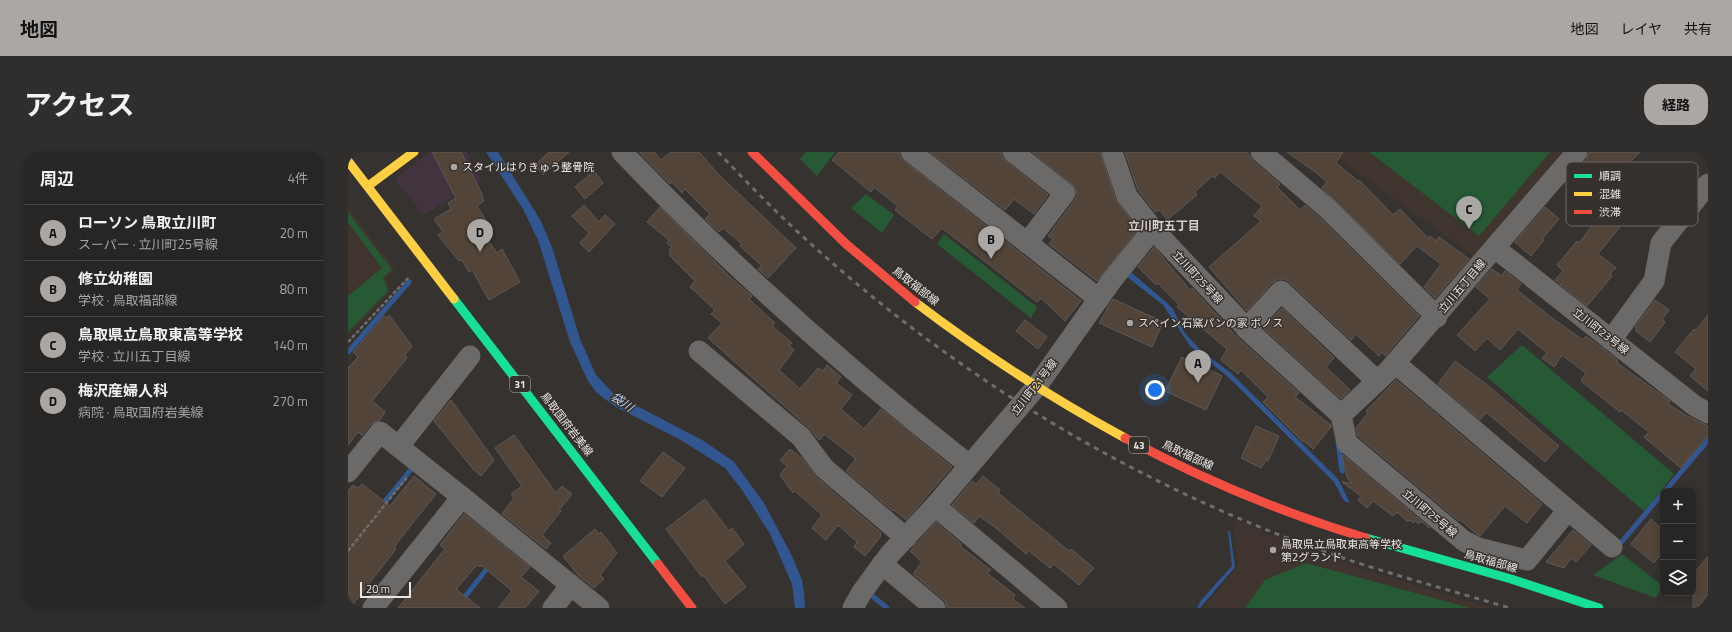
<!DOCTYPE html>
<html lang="ja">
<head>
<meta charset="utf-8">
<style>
	body { margin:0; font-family:"Titillium Web","Noto Sans JP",sans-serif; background:#302e2c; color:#f1f3f6 }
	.controls { position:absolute; right:12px; bottom:12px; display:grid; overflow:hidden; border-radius:8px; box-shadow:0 2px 10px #0003 }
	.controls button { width:36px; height:36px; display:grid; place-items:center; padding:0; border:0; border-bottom:1px solid #444341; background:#282624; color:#f1f3f6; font:20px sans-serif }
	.scale { position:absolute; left:12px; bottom:10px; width:51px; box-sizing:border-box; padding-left:4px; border:2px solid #eae6e4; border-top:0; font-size:11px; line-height:14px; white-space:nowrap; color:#eae6e4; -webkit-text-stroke:3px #37312e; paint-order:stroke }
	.you { position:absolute; left:807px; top:238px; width:14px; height:14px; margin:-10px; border:3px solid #fff; border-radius:50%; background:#1a73e8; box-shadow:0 0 0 6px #1a73e833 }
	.badge { display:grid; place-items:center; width:26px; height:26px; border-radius:50%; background:#aba7a5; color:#111; font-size:13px; font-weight:700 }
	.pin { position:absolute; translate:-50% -33px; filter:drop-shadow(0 1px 2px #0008) }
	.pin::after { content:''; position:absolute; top:21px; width:14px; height:12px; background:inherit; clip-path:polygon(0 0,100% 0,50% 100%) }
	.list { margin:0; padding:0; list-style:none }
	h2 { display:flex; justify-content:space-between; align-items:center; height:52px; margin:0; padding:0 16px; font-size:17px }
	h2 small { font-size:13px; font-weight:400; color:#a5a5a6 }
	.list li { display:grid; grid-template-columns:26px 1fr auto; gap:12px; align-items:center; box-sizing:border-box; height:56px; padding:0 16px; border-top:1px solid #444341 }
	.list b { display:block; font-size:15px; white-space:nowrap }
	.list p { margin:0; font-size:13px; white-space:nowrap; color:#a5a5a6 }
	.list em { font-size:13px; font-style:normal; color:#a5a5a6 }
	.icon { flex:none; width:22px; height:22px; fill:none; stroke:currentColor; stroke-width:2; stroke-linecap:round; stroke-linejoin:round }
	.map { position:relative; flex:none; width:1360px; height:456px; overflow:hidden; border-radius:16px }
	header { display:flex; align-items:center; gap:24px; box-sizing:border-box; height:56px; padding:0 20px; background:#aba7a5; color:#111 }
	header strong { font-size:19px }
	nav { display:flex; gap:22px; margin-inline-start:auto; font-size:14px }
	.intro { display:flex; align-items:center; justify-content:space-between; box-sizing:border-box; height:96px; padding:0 24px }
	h1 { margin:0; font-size:28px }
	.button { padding:10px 18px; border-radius:16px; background:#aba7a5; color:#111; font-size:14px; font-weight:700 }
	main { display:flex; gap:24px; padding:0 24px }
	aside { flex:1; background:#282624; border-radius:16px; box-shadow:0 2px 10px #0003 }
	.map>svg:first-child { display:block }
	.commercial { fill:#41343f }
	.built { fill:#3f352e }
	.green { fill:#265a35 }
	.water { fill:#32568f }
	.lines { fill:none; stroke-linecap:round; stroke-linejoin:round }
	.stream { stroke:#32568f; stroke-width:5 }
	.building { fill:#524438; stroke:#5d5a59 }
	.path { stroke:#706e6c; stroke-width:2.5; stroke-dasharray:4 2; stroke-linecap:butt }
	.street { stroke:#6c6969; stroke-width:21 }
	.fast { stroke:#16e098; stroke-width:9 }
	.slow { stroke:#ffcf43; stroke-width:9 }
	.jam { stroke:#f24e42; stroke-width:9 }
	.rail { stroke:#6f6e6c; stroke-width:3; stroke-dasharray:5 5; stroke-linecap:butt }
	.poi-dot { fill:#aba7a5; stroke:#37312e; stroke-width:1.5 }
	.labels { text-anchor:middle; stroke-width:3; stroke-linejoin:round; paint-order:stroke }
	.shield { fill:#37312e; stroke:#b4b0ad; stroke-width:1 }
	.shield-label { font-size:10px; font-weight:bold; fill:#eae6e4 }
	.poi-label { font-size:11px; fill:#eae6e4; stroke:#37312e; text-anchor:start }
	.street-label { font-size:11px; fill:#eae6e4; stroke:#37312e }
	.neighbourhood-label { font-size:12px; font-weight:bold; fill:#d5cec9; stroke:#37312e }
	.water-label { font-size:12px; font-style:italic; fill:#bbd3f7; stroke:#37312e }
	.key { fill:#37312e; stroke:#6d6765; stroke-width:1 }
	.key-label { font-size:11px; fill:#eae6e4 }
</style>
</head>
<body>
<header>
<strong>地図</strong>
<nav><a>地図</a><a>レイヤ</a><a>共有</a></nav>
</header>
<div class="intro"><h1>アクセス</h1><a class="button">経路</a></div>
<main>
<aside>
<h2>周辺<small>4件</small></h2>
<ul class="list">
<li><span class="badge">A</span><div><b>ローソン 鳥取立川町</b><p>スーパー · 立川町25号線</p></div><em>20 m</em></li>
<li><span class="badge">B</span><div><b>修立幼稚園</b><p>学校 · 鳥取福部線</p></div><em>80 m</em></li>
<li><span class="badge">C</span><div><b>鳥取県立鳥取東高等学校</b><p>学校 · 立川五丁目線</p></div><em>140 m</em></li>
<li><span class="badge">D</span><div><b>梅沢産婦人科</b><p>病院 · 鳥取国府岩美線</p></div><em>270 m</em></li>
</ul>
</aside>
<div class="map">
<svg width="1360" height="456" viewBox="0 0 1360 456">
	<rect width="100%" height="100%" fill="#353230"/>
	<polygon class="commercial" points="81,0 119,0 133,29 75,63 47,27"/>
	<g class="built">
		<polygon points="982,0 1220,0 1128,106"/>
		<polygon points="0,55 48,118 37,126 43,139 0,185"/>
		<polygon points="887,369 891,369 917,381 1018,418 1142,456 855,456 890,414 885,371"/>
	</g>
	<g class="green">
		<polygon points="458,0 487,0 469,24 452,7"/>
		<polygon points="1021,0 1202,0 1131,84"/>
		<polygon points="518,42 546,63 534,81 503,56"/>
		<polygon points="0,60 44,118 35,125 40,139 0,180 0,144 34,116 0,70"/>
		<polygon points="596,82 689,155 683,166 589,92"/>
		<polygon points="1174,193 1326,322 1297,360 1139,225"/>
		<polygon points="1274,402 1315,434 1308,446 1245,423"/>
		<polygon points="958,411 1122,456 897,456 917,428"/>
	</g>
	<g class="water">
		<polygon points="138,0 150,0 193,69 205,98 232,187 248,223 266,242 356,289 386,310 416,351 444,404 454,428 456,441 457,456 447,456 444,432 422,382 394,338 377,316 331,287 266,254 248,240 240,229 222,190 190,88 175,57"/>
		<polygon points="778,116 818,150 825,157 836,180 845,190 855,200 883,221 990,327 1002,351 996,349 986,330 879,224 842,194 815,153 774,121"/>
		<polygon points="880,379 882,379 887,415 852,456 849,456 854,447 884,414"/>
	</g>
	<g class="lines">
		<g class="stream">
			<polyline points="0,200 61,130"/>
			<polyline points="990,290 994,319"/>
			<polyline points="1317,339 1360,288"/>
			<polyline points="33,354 65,315"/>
			<polyline points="1271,393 1315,341"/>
			<polyline points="522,442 539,456"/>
			<polyline points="108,456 142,413"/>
		</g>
	</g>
	<g class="building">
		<polygon points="84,0 113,0 135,44 134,44 136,49 129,54 142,75 135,81 149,101 154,97 172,130 141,148 124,118 121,120 114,108 111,109 90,83 95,80 86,67 103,57 100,51 108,46"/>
		<polygon points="201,0 221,0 195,23 187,13"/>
		<polygon points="291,0 306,0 313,8 323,0 351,0 370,22 448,96 420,126 410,117 414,114 392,94 394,92 375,76 371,80 357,67 362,62 337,37 334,41 324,30 322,32"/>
		<polygon points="491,0 551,0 552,5 556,9 733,149 717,169 693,146 689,150 594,76 584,87 547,58 550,54 526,35 523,40 484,8"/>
		<polygon points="582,0 653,0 654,5 658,9 700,43 686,62 666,47 657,58"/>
		<polygon points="684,0 752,0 768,48 790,77 749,129 701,92 705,87 700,84 727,48 729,43 728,37 724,32"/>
		<polygon points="777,0 899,0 905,9 932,32 929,35 952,58 957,53 971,65 1071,164 1037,204 1034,200 1031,204 1008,182 1003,188 941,130 936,127 930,127 924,131 899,159 861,115 913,69 906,64 914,54 872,20 867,26 864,24 847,40 849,43 819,68 812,58 807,60 790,38"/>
		<polygon points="939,0 995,0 988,11 1010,29 1011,28 1045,63 1052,57 1081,87 1082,84 1088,89 1091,85 1121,107 1087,146 1076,135 1093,112 1069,94 1052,112 974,36 979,30 966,19"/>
		<polygon points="1241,0 1292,0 1281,11 1284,13 1265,35 1281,47 1279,50 1285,55 1273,70 1275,71 1250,102 1268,116 1262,122 1264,124 1239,154 1207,128 1215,119 1209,113 1229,89 1231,91 1257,56 1230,36 1228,39 1218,31 1238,8"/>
		<polygon points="246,19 255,31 237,47 227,35"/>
		<polygon points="236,53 251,70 257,63 267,72 241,100 232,91 241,81 224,64"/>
		<polygon points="312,55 383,126 404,144 401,147 427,171 424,174 444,191 441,193 446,198 431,218 452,237 470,216 475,219 479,213 493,225 488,231 504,243 493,257 516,277 533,257 604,315 558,368 546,358 545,359 498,319 508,307 476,282 472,288 468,285 461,276 360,186 374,171 363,162 367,158 342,135 347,129 321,103 323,100 321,98 324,95 319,91 321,88 299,70"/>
		<polygon points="1197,55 1211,67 1194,87 1196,88 1183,104 1167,90"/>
		<polygon points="806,95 842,138 844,136 890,186 951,241 947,245 983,273 983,275 965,297 956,289 955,290 915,250 920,245 893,218 890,222 873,208 879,197 829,155 831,153 810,131 808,133 790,115"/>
		<polygon points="1144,117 1154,124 1157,119 1173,132 1169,138 1204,166 1235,188 1238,184 1270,208 1268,210 1322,249 1320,252 1341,265 1358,273 1360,275 1360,283 1333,316 1296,285 1301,280 1273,258 1272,260 1233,229 1238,221 1214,203 1206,215 1194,206 1199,201 1170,177 1152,198 1139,186 1127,199 1109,183 1142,147 1128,135"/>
		<polygon points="765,147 815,170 804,195 751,171"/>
		<polygon points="1307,148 1321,158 1314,167 1317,170 1302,190 1287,178 1289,176 1287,175"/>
		<polygon points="934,156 986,206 978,215 1002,238 993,247 915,176"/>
		<polygon points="41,163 64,194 57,203 59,206 24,249 37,260 32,268 23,272 14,283 10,280 0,293 0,216 10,205 5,200 36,164 39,166"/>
		<polygon points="1360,163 1360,239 1342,224 1348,217 1327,200 1346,177 1348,178"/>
		<polygon points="677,168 699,185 690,197 668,179"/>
		<polygon points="834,205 874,224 858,258 817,239"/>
		<polygon points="1107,209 1138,232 1211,294 1197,310 1138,260 1132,268 1090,232"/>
		<polygon points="1048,228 1194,352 1179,371 1157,354 1132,384 1130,383 1117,372 1112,368 1111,369 1010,284 1008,276 1020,261 1018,259"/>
		<polygon points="103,248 146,308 133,324 125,317 86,269"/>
		<polygon points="908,274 931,284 920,309 918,308 913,316 893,306"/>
		<polygon points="166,283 208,341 214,334 224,342 211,358 213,359 194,383 203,391 198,397 154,362 166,346 163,342 174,334 147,296"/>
		<polygon points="442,297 454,306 468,325 533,381 532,383 533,384 517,404 506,395 509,390 490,373 478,388 464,376 474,363 447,339 445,341 432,323 439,314 432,308"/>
		<polygon points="315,300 337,316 314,345 292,329"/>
		<polygon points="995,303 1082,376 1073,369 1071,372 1067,369 1065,371 1062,368 1060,370 1049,360 1045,364 1025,349 1019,356 1010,348 1013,344 994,330 1004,331 999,326 994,305"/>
		<polygon points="66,324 88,342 48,392 49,393 46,395 48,397 2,456 0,456 0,339 5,333 10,336 14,332 42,354"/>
		<polygon points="635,324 652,338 650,341 721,399 723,397 746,416 731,433 706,412 702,416 681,399 678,402 648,376 631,364 626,371 604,353 624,329 628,332"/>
		<polygon points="357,347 381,379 384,376 396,392 377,409 398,435 377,452 356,424 353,424 318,377"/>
		<polygon points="116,362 182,415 173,425 191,439 177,456 150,456 164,439 133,413 132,415 129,413 108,437 132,456 50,456 97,397 92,393"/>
		<polygon points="1303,367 1315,378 1315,400 1306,411 1283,392"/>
		<polygon points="588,370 613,392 612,394 643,418 639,421 667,443 665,447 677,456 599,456 598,451 595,447 565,422 574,410 562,399"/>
		<polygon points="247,377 251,382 253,380 269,401 252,423 256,427 246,436 230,423 215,404"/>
		<polygon points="1225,378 1243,393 1228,410 1223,406 1216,416 1198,410"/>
		<polygon points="1360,404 1360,442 1349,456 1345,456 1345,423"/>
	</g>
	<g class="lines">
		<g class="path">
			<polyline points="0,190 61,125"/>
			<polyline points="0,399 60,324"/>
		</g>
		<g class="street">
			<path d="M274 0C382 113 499 217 621 313"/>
			<polyline points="563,0 751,147"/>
			<polyline points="665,0 717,41 679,91"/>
			<polyline points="913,0 979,56 1089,165"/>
			<polyline points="805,77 904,182 993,263 999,291 1116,389 1130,396 1179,408 1220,358 1047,211"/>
			<polyline points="1147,96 1347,254 1360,261"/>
			<polyline points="898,177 933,139 1029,229"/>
			<polyline points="1263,188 1306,129 1313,91 1360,32"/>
			<polyline points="351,199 453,285 476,316 558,386"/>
			<polyline points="993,263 1040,219 1229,0"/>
			<polyline points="51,294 122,204"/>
			<polyline points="0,320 32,280 114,345"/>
			<polyline points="587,354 709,456"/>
			<polyline points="1220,358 1264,395"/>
			<polyline points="534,412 587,456"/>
			<polyline points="25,456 114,345 251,456"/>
			<polyline points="205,456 223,433"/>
			<polyline points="505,456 514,440 542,402 587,354 689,234 764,128 805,77 779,44 764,0"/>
		</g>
		<g class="fast">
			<polyline points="106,147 310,412"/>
			<polyline points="1018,386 1163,427 1251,456"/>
		</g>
		<g class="slow">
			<polyline points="0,9 106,147"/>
			<polyline points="20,34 66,0"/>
			<path d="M567 150C634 201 703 246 777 286"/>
		</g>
		<g class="jam">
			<polyline points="404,0 498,92 567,150"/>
			<path d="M777 286C854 327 934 361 1018 386"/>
			<polyline points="310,412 344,456"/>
		</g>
		<path class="rail" d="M370 0C391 22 413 45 435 66 555 180 692 274 841 344 894 369 954 393 1010 411 1060 427 1111 441 1162 456"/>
	</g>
	<g class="poi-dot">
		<circle cx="106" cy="15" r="4"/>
		<circle cx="782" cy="171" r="4"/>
		<circle cx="925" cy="398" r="4"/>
	</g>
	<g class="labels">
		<g class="shield">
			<rect x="162" y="224" width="20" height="16" rx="3"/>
			<rect x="781" y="285" width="20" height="16" rx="3"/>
		</g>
		<g class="shield-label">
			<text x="172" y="236">31</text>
			<text x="791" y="297">43</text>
		</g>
		<g class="poi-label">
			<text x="114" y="19">スタイルはりきゅう整骨院</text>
			<text x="790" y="175">スペイン石窯パンの家 ボノス</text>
			<text x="933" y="396">鳥取県立鳥取東高等学校<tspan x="933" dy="13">第2グランド</tspan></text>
		</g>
		<g class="street-label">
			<text transform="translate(850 125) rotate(47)" y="4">立川町25号線</text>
			<text transform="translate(568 134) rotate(38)" y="4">鳥取福部線</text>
			<text transform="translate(1114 134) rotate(-50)" y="4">立川五丁目線</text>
			<text transform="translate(1253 179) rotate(38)" y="4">立川町23号線</text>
			<text transform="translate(686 235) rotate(-52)" y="4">立川町21号線</text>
			<text transform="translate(219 272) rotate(52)" y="4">鳥取国府岩美線</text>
			<text transform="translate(840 303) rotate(25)" y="4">鳥取福部線</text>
			<text transform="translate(1082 361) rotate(40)" y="4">立川町25号線</text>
			<text transform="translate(1143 409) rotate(16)" y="4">鳥取福部線</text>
		</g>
		<g class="neighbourhood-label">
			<text x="816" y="78">立川町五丁目</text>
		</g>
		<g class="water-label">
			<text transform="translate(274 250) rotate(35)" y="4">袋川</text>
		</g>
	</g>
	<rect x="1218" y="10" width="132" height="64" rx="6" class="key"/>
	<rect x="1226" y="22" width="18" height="4" fill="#16e098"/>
	<rect x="1226" y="40" width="18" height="4" fill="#ffcf43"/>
	<rect x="1226" y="58" width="18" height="4" fill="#f24e42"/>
	<g class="key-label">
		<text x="1251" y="28">順調</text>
		<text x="1251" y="46">混雑</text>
		<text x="1251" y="64">渋滞</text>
	</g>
</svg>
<div class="controls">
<button>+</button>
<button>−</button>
<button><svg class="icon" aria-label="layers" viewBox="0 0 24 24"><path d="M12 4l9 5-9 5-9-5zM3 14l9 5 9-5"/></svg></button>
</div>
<div class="scale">20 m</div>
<div class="you"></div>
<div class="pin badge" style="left:850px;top:231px">A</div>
<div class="pin badge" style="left:643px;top:107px">B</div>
<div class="pin badge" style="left:1121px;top:77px">C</div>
<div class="pin badge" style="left:132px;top:100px">D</div>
</div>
</main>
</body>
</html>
